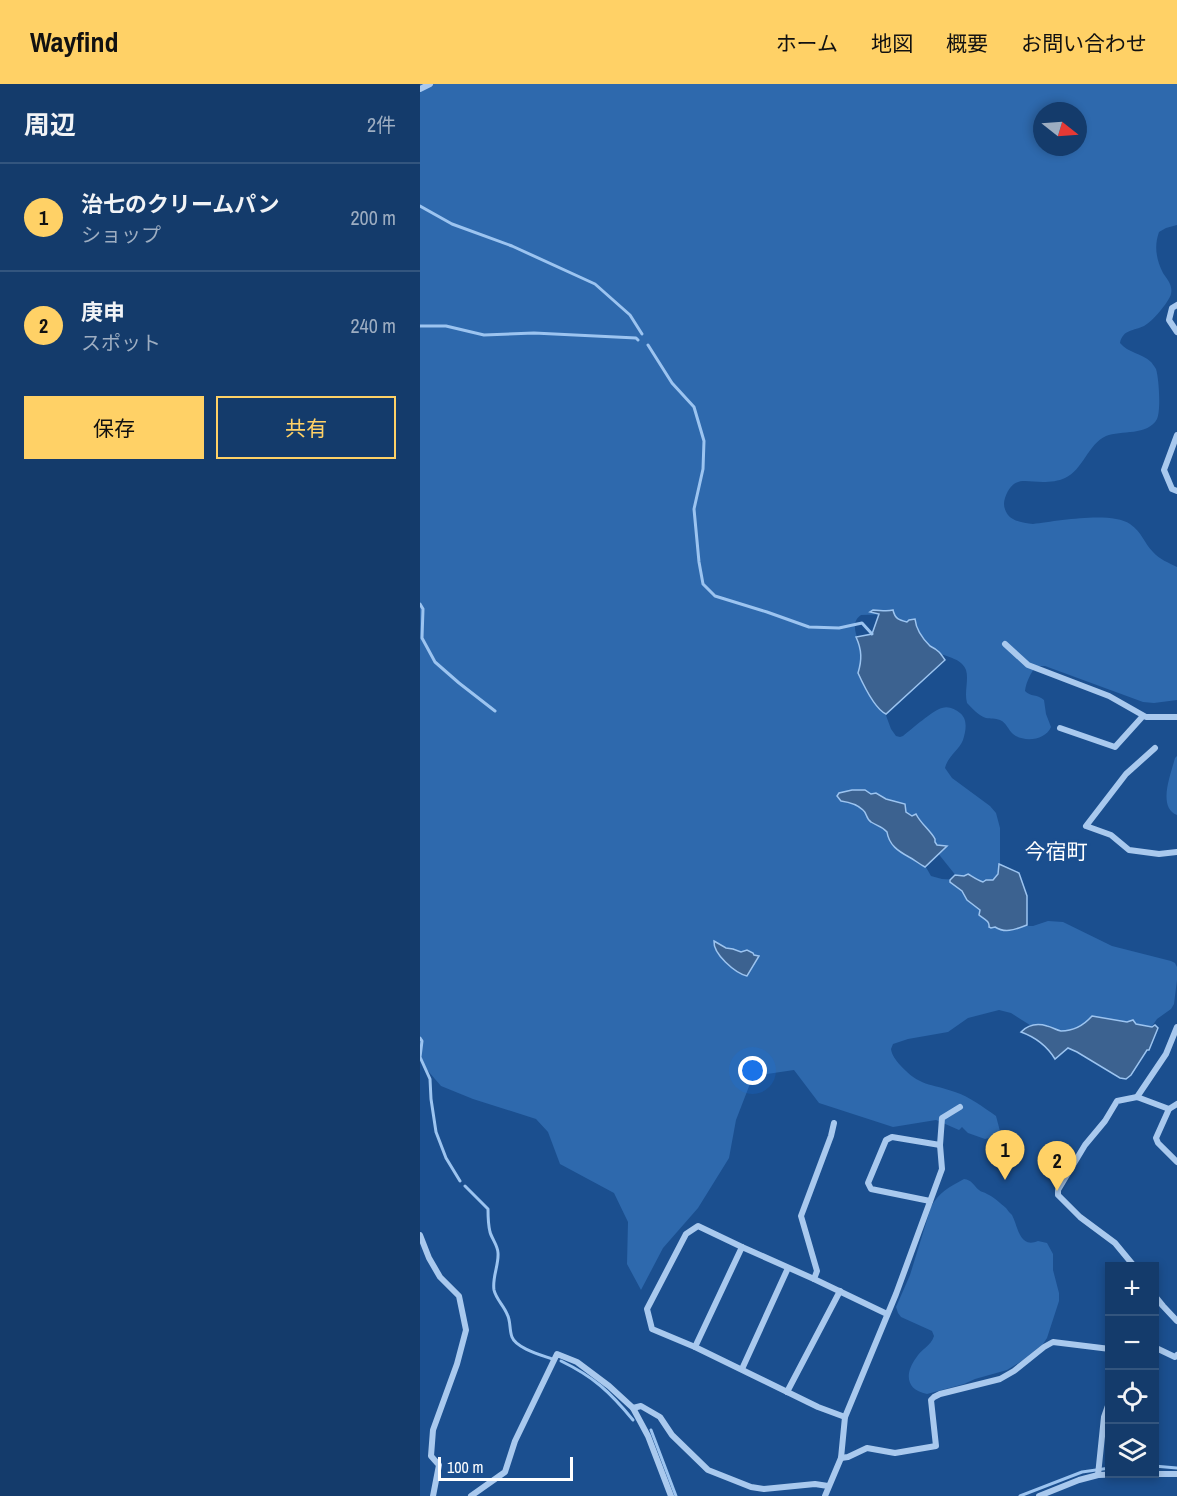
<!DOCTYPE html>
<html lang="ja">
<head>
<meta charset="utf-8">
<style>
	body { margin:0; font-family:"Archivo Narrow","Noto Sans JP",sans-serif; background:#1d4271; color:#f1f3f6 }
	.controls { position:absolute; right:18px; bottom:18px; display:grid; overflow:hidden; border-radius:0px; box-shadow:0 3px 9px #0003 }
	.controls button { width:54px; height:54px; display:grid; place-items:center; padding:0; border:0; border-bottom:2px solid #33557e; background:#143b6b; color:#f1f3f6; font:30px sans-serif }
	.compass { position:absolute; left:613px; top:18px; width:54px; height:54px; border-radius:50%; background:#143b6b; box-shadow:0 3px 9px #0003; rotate:107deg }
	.scale { position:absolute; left:18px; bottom:15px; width:135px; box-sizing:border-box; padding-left:6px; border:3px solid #fff; border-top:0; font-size:16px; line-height:21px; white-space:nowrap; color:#fff; -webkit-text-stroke:4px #1b4f8f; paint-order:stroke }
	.you { position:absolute; left:333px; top:987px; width:21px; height:21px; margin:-15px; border:4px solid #fff; border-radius:50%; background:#1a73e8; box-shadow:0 0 0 9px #1a73e833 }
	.badge { display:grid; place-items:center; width:39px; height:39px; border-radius:50%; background:#ffd166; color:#111; font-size:20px; font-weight:700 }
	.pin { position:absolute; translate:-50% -50px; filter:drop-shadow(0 2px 3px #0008) }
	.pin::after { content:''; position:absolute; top:32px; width:21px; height:18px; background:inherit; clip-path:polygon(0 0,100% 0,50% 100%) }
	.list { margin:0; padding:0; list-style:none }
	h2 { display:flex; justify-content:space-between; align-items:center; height:78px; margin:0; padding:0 24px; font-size:26px }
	h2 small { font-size:20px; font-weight:400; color:#9dadc1 }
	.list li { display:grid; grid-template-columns:39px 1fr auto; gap:18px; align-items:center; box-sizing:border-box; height:108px; padding:0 24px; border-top:2px solid #33557e }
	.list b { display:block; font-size:22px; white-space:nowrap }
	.list p { margin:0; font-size:20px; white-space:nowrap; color:#9dadc1 }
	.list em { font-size:20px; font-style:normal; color:#9dadc1 }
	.actions { display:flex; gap:12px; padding:18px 24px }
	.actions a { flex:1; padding:14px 0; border:2px solid #ffd166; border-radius:0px; text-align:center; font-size:21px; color:#ffd166 }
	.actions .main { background:#ffd166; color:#111 }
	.icon { flex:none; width:33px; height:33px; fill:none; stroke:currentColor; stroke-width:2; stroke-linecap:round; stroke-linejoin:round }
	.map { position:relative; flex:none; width:757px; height:1412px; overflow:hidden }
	header { display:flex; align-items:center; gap:36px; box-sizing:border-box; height:84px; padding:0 30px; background:#ffd166; color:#111 }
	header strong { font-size:28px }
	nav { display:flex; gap:33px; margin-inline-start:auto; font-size:21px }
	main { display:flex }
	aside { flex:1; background:#143b6b }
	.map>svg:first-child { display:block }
	.green { fill:#2e69ad; fill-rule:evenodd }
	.water { fill:#3c6290; stroke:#9cc4f0; stroke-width:1.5 }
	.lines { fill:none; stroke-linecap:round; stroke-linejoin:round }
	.stream { stroke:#9cc4f0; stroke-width:3 }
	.street { stroke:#a9c9ee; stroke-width:6 }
	.labels { text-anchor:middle; stroke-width:6; stroke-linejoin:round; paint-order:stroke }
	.quarter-label { font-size:21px; fill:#fff; stroke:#1b4f8f }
</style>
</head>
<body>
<header>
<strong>Wayfind</strong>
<nav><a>ホーム</a><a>地図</a><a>概要</a><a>お問い合わせ</a></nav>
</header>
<main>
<aside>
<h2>周辺<small>2件</small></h2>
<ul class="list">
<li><span class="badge">1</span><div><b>治七のクリームパン</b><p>ショップ</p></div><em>200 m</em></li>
<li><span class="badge">2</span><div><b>庚申</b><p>スポット</p></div><em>240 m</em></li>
</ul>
<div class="actions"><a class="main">保存</a><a>共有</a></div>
</aside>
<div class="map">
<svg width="757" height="1412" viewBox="0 0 757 1412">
	<rect width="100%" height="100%" fill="#1b4f8f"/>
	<g class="green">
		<path d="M0 0H757V141L746 144 739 148C734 162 736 175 743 189 747 195 753 201 751 210 749 218 732 238 724 242 714 247 703 245 700 259 708 269 722 269 731 278 732 279 735 283 736 285 739 294 741 327 737 335 728 352 701 346 686 352 668 360 663 386 645 394 639 397 630 398 623 398 605 398 593 391 585 414 583 420 584 425 588 431 594 438 604 439 613 440 637 437 691 427 710 440 722 448 724 459 733 468 739 475 749 479 757 483V616L734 619 723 618 625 582H616C611 589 606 598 605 607 610 613 618 610 624 616L626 630 631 643C626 656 604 659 593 650 588 646 587 639 580 636 575 634 571 635 566 634 559 632 552 624 547 619 544 608 549 596 546 586 542 575 528 573 518 569 506 563 479 540 470 530L441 531C434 536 434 542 436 550L471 645 476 652 480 653 483 652C492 645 513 626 522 624 529 622 535 625 540 629 548 635 546 647 543 656 539 666 528 672 525 684L532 694 570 722 576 729 580 744V789L574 798 562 800 537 793 517 768 503 778 511 792 522 795 539 796 586 842H613L628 837 643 838 692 862 751 877 755 879 757 883V896L754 920 751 925 737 935 730 945 668 941 642 950 613 943 591 929 579 926 548 934 528 948 488 955 473 960 471 965C472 972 476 976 480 981 500 1003 510 999 535 1008 550 1013 563 1023 576 1032L581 1051 565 1055 548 1049 542 1043 539 1046 516 1036 473 1043 399 1019 374 986 333 992 316 1036 309 1074 278 1124 243 1164 221 1206 207 1180 208 1138 194 1109 140 1080 128 1048 116 1035 53 1015 21 1002 2 980 0 964ZM622 27H658V63H622Z"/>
		<path d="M757 672V731C737 723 751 690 755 674Z"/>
		<path d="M544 1095C552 1096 553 1101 559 1106 563 1109 562 1107 567 1110 574 1113 580 1119 586 1124 588 1127 590 1129 592 1131 598 1142 599 1165 618 1157L627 1159 633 1170V1186L639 1209V1217L627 1254 623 1260 603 1276 587 1286 555 1295 544 1300 507 1310C485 1306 485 1289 496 1274 501 1265 511 1262 514 1252L512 1247 481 1233 478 1229 476 1223 490 1191 511 1123C519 1108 529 1103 544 1095Z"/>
	</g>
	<g class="water">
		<path d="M453 526C460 526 466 528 473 526 475 535 479 536 487 538L489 536 495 535C496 545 503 555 510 562 512 563 517 566 519 568 521 570 523 573 525 576L466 630C455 625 443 600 438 589 442 576 442 566 436 553L452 550 459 530 450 528Z"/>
		<path d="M432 706H445L451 710 456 709 466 715 485 720 486 728 492 732 496 730C501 740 510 746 515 755V758L517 761 527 762 505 783C499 780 495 776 489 773 478 767 469 761 467 748 462 742 457 742 451 738 446 735 447 729 443 726 437 720 428 718 421 717L417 712 419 709Z"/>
		<path d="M579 780 599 789 607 812V841C596 845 586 850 575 843L571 844 569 843C570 837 564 835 559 831L560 826 547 816 542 807 530 798V796L535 791 544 792 548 790C553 793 557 796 563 798L566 796H573L578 790Z"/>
		<path d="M294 857 306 864 313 865 321 868 327 866 333 869 334 871 339 872 327 892C315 889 293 870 294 857Z"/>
		<path d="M672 932 707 938 713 936 716 940 732 943 735 941 738 944 729 966H727L711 991 706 995 700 994 657 968 648 964 635 975C627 962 615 953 601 948 609 940 617 939 627 942 632 943 636 946 641 947 653 947 664 941 672 932Z"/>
	</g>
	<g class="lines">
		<g class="stream">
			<polyline points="0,122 32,140 92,162 175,200 210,231 222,250"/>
			<polyline points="0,242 26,242 64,251 114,249 216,254 218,256"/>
			<polyline points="228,261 252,299 274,323 284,357 283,385 274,425 279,478 283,500 295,512 347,528 389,543 419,544 442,539 452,550"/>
			<polyline points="0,520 3,525 2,554 15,578 39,599 75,627"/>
			<polyline points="0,954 2,957 0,973 10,995 11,1015 16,1048 26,1074 40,1097"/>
			<path d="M45 1102 68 1125C68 1132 68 1140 70 1148 72 1155 78 1162 78 1169 79 1181 72 1193 74 1206 76 1215 84 1222 87 1230 91 1237 89 1245 92 1253 96 1264 121 1271 132 1275"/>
			<path d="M141 1277C174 1293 190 1308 213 1336"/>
			<polyline points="231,1346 256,1412"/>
			<polyline points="734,1382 757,1384"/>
			<polyline points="600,1412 662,1388 690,1384"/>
		</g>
		<g class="street">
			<polyline points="0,5 10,0"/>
			<polyline points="757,221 752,224 749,236 757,248"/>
			<polyline points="757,351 744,386 752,405 757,407"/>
			<polyline points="585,560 608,581 689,612 726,633 757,633"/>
			<polyline points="640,644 695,663 723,632"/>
			<polyline points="735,664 706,690 666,742 691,751 709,766 739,770 757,768"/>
			<polyline points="717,1013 746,970 757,943"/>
			<polyline points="757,1020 749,1025 736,1054 738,1059 757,1078"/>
			<polyline points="510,1117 451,1105 448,1099 466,1056 472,1053 520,1061"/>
			<polyline points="0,1151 9,1174 20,1193 39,1212 46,1246 37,1280 13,1346 11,1372 19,1381 13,1412"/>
			<polyline points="322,1163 278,1142 266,1150 227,1225 232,1245 275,1263 398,1323 425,1333"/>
			<polyline points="714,1182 695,1159 660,1133 638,1111 638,1106 665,1061 685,1037 697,1017 717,1013 749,1025"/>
			<polyline points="394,1195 397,1187 381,1132 411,1052 414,1039"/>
			<polyline points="734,1211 743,1222 757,1237"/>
			<polyline points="275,1263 322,1163 394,1195 467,1230"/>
			<polyline points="734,1263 755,1273 757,1271"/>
			<polyline points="322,1285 368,1184"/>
			<polyline points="367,1308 420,1207"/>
			<polyline points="213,1324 221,1322 240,1333 252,1351 288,1386 331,1403 344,1405 395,1400 408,1402"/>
			<polyline points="421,1374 428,1373 447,1364 475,1369 516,1362 511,1316 514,1313 520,1310 580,1295 594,1287 624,1263 633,1258 690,1265"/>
			<polyline points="721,1390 757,1390"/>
			<polyline points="678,1391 684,1333 690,1316"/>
			<polyline points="51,1412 85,1388 95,1357 137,1270 157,1278 189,1302 213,1324 228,1352 251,1412"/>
			<polyline points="405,1412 421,1374 425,1333 476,1210 522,1085 520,1061 522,1034 540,1023"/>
			<polyline points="619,1412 659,1396 678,1391 706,1390"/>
		</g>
	</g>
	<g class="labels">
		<g class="quarter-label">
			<text x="636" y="775">今宿町</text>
		</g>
	</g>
</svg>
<div class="controls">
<button>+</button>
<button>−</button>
<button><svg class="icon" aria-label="locate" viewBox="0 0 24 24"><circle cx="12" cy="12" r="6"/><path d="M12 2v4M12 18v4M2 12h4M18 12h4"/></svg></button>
<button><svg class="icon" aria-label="layers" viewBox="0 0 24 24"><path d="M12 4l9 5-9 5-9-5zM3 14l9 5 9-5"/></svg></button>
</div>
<svg class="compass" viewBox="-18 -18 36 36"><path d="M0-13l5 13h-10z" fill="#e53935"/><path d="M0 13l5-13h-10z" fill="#9dadc1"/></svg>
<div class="scale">100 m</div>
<div class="you"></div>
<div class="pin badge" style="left:585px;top:1096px">1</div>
<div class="pin badge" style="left:637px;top:1107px">2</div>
</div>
</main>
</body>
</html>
